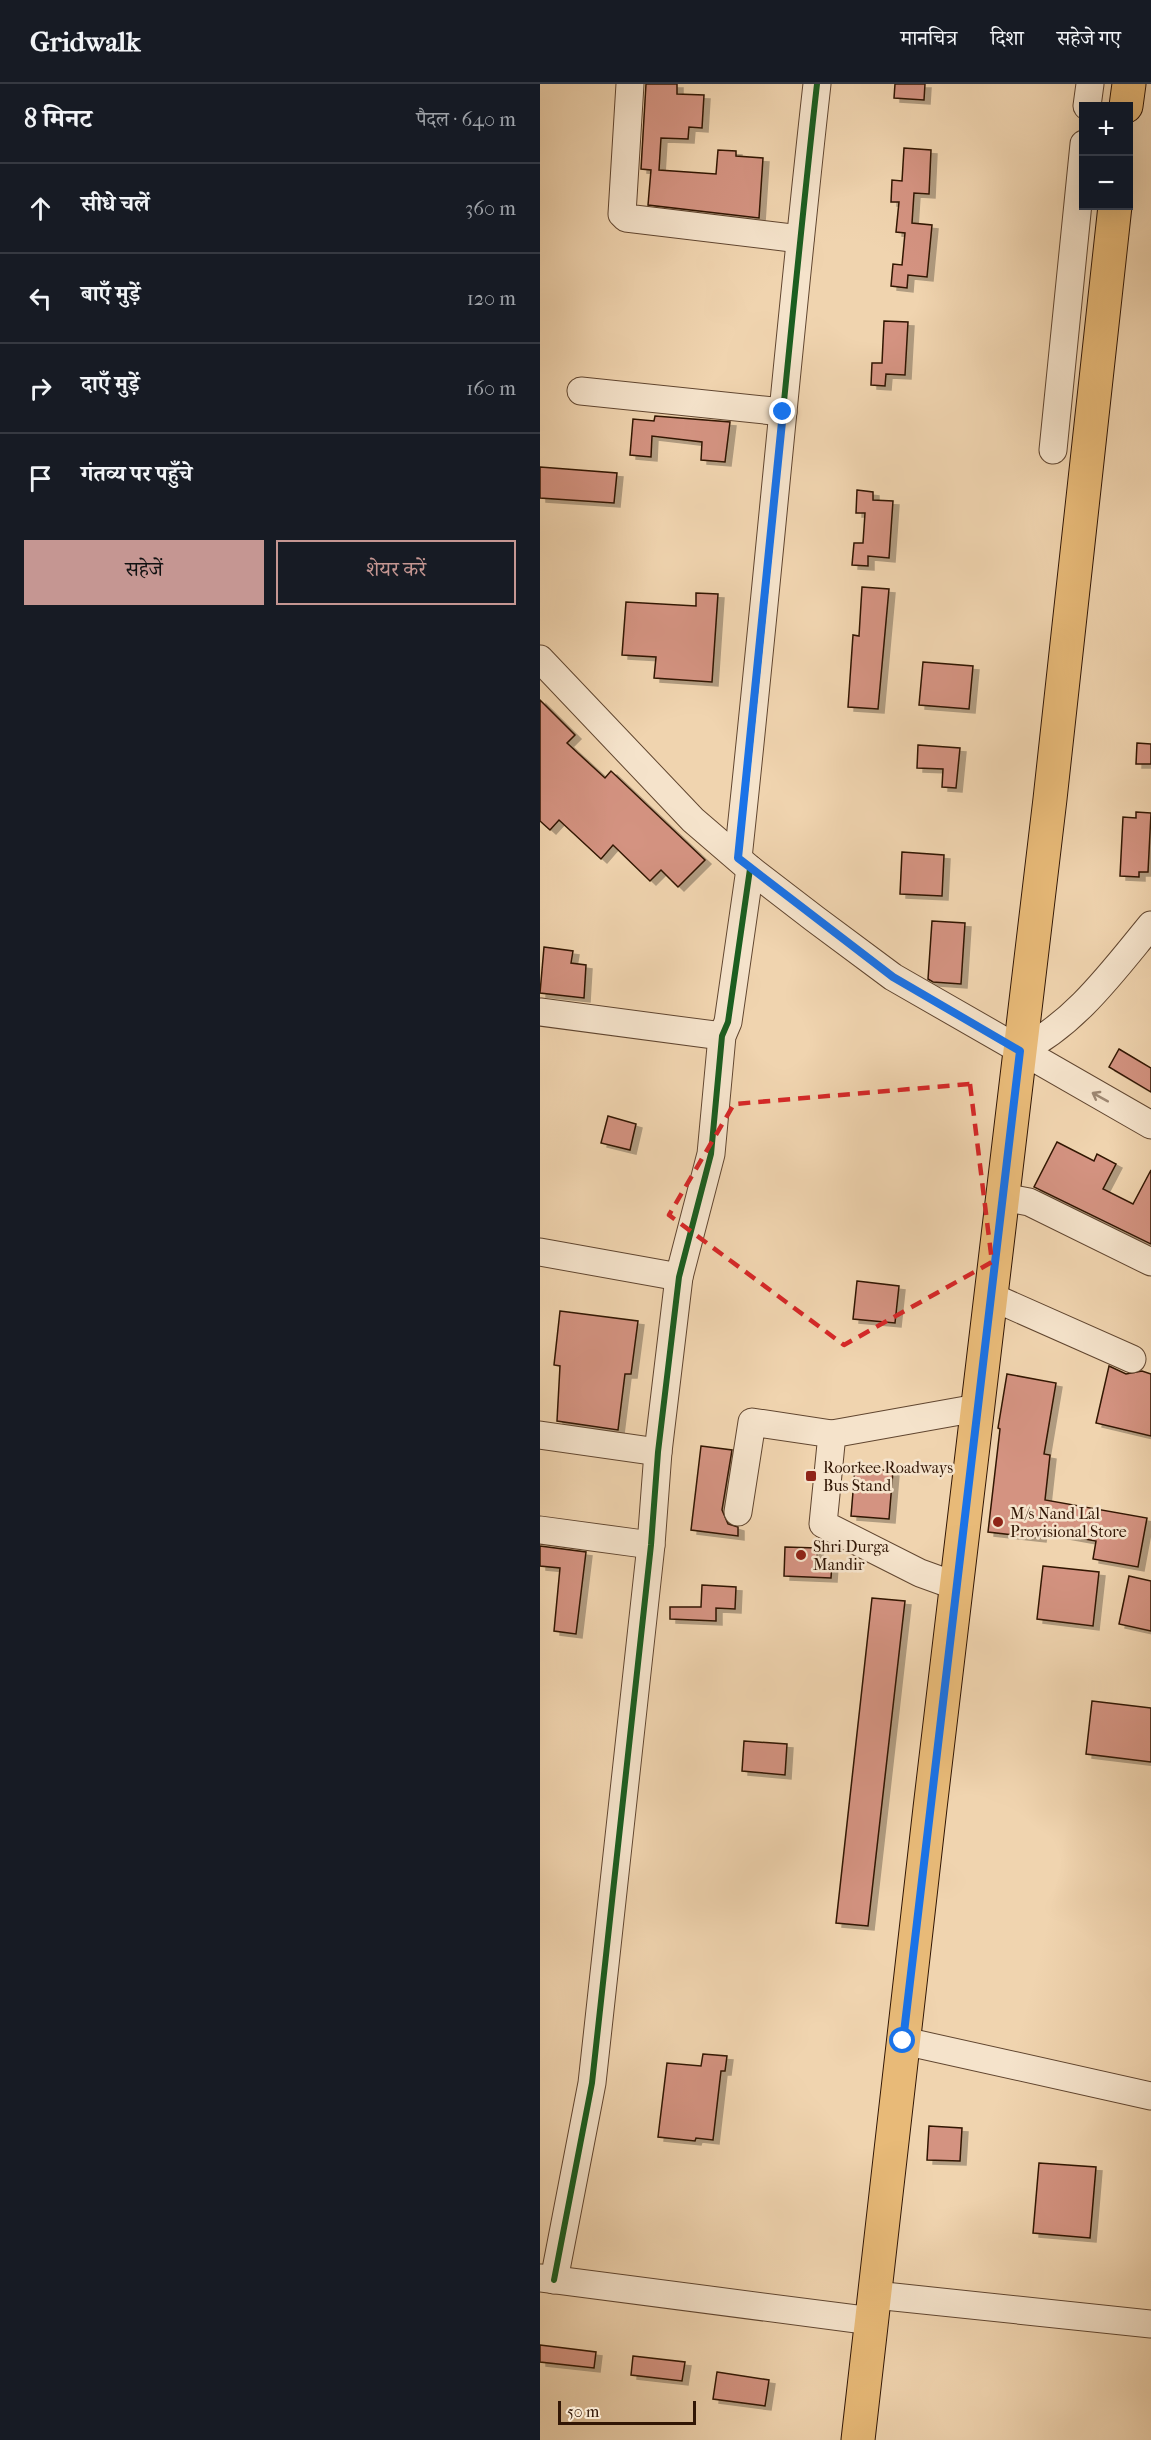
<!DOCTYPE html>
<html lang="hi">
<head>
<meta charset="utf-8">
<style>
	body { margin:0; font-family:"IM FELL French Canon","Noto Serif Devanagari",serif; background:#242831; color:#f1f3f6 }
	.controls { position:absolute; right:18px; top:18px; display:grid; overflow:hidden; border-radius:0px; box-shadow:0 6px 24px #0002 }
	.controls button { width:54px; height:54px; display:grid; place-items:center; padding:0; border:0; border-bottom:2px solid #363941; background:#171b24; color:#f1f3f6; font:30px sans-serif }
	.scale { position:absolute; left:18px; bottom:15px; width:138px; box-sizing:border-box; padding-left:6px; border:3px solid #311605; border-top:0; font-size:16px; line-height:21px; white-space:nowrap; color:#311605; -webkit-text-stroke:4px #f5e3cb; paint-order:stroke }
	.stop { position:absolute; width:18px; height:18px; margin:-14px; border:4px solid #1a73e8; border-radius:50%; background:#fff }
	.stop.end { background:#1a73e8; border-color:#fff; box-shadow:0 2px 6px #0008 }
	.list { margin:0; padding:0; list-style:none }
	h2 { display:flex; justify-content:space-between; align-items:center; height:78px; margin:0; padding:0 24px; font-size:26px }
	h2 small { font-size:20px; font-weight:400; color:#9ea1a6 }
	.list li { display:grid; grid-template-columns:39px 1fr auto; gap:18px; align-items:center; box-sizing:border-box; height:90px; padding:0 24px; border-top:2px solid #363941 }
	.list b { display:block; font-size:22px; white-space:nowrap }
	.list em { font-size:20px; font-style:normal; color:#9ea1a6 }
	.actions { display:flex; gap:12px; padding:18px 24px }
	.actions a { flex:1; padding:14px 0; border:2px solid #c59692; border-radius:0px; text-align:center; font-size:21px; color:#c59692 }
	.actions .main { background:#c59692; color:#111 }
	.icon { flex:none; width:33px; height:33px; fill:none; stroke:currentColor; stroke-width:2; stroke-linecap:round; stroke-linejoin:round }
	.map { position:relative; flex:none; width:611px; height:2356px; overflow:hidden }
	header { display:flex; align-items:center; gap:36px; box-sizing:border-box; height:84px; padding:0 30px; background:#171b24; border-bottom:2px solid #363941 }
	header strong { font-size:28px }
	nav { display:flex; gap:33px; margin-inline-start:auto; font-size:21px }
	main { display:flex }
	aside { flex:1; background:#171b24 }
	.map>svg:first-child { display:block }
	.building { fill:#d49381; stroke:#311605; stroke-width:1.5; filter:url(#shadow) }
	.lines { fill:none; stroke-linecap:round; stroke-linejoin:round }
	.minor-casing { stroke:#614630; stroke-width:29 }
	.major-casing { stroke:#311605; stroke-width:35 }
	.minor { stroke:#f5e3cb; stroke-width:27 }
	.major { stroke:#e8ba78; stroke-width:33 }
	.cycleway-casing { stroke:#f5e3cb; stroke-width:10 }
	.cycleway { stroke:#1b5e20; stroke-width:6 }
	.oneway { stroke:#9d8772 }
	.route { stroke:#1a73e8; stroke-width:8 }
	.marked { fill:none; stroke:#d62828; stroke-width:4.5; stroke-dasharray:12 8; stroke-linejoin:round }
	.poi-dot { fill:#8f2418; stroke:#f5e3cb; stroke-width:2 }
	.labels { text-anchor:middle; stroke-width:5; stroke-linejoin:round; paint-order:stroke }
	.poi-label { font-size:16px; fill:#311605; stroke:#f5e3cb; text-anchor:start }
</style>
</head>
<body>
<header>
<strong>Gridwalk</strong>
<nav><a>मानचित्र</a><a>दिशा</a><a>सहेजे गए</a></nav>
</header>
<main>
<aside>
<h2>8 मिनट<small>पैदल · 640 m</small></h2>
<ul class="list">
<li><svg class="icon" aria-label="ahead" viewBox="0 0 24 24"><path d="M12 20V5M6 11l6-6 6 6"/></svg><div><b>सीधे चलें</b></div><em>360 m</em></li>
<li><svg class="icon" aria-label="left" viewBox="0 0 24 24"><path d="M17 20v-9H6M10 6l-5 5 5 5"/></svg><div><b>बाएँ मुड़ें</b></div><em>120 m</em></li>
<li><svg class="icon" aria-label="right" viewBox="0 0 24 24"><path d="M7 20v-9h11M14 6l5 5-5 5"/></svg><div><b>दाएँ मुड़ें</b></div><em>160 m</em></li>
<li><svg class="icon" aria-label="arrive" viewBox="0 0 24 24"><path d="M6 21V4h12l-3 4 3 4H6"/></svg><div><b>गंतव्य पर पहुँचे</b></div></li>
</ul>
<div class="actions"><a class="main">सहेजें</a><a>शेयर करें</a></div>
</aside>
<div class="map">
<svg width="611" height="2356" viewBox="0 0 611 2356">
	<defs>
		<filter id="shadow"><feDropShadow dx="6" dy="4" stdDeviation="0" flood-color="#0004"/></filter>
	</defs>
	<rect width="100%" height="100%" fill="#f0d4af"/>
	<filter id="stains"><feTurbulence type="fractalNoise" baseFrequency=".00333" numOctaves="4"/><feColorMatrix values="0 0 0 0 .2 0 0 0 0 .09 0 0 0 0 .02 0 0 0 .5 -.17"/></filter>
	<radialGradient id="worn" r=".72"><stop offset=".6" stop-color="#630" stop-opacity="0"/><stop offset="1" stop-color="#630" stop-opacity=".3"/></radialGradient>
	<g class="building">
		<polygon points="106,0 137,0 137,10 164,11 162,44 149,43 148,55 121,54 119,86 176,90 178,66 196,67 196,72 223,74 219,134 108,121 111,86 101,85"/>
		<polygon points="355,0 385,0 384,16 354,14"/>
		<polygon points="364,64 391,66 389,110 374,109 372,139 392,141 387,193 368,191 367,204 351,202 353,180 362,181 365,149 356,148 359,118 351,118 352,96 362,97"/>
		<polygon points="344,237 368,238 365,291 346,290 345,302 331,301 332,279 342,279"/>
		<polygon points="115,332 190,338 185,378 161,376 162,358 112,352 111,373 90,371 93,335 114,337"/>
		<polygon points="0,383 77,389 74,419 0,414"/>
		<polygon points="317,406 333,408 333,416 353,417 349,474 328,472 328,482 312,481 314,459 323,459 325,429 316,429"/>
		<polygon points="322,503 349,505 338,625 308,623 313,551 319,552"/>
		<polygon points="156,509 178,510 172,598 114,594 116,573 82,571 86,518 156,522"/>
		<polygon points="383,578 433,582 429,625 379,621"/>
		<polygon points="0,616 35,651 27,659 65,694 71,687 165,776 138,803 121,786 110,797 73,761 61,775 19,736 10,746 0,737"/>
		<polygon points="597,659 611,660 611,680 596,680"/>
		<polygon points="378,661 420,664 416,704 402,703 403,685 377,684"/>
		<polygon points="596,728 611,729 608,788 599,788 599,793 580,792 583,733 596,734"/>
		<polygon points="362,768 404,771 402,812 360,810"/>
		<polygon points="392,837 425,839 421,900 393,898 388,895"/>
		<polygon points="4,863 33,867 31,879 46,881 44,914 0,909"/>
		<polygon points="579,965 611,984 611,1008 569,983"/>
		<polygon points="68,1032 96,1040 90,1066 61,1059"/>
		<polygon points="517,1058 554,1077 557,1070 576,1080 563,1105 593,1120 611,1086 611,1160 494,1103"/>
		<polygon points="317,1197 359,1202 355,1239 313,1235"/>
		<polygon points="20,1227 98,1237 91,1290 85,1290 78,1346 17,1337 20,1282 14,1281"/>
		<polygon points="569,1282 586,1290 602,1287 611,1290 611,1352 556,1339"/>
		<polygon points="467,1290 516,1299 504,1370 510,1371 505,1416 607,1434 598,1483 553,1475 556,1457 501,1447 500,1454 448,1448 460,1345 458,1344"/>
		<polygon points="161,1362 192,1366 182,1426 188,1440 198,1443 198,1452 151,1446"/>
		<polygon points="315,1384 353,1387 349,1435 311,1432"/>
		<polygon points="0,1462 46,1468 36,1550 14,1547 20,1484 0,1482"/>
		<polygon points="245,1463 277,1464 277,1478 292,1479 291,1494 244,1492"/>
		<polygon points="503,1482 559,1488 553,1542 497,1535"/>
		<polygon points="589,1492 611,1497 611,1547 579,1540"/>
		<polygon points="162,1501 196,1503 195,1525 176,1524 176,1537 130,1535 130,1523 161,1523"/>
		<polygon points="332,1514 365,1517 328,1842 296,1839"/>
		<polygon points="552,1617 611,1624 611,1678 546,1670"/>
		<polygon points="204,1657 247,1660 245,1691 202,1687"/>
		<polygon points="163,1970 187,1972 185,1987 181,1987 173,2056 156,2054 155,2057 118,2053 127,1979 161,1982"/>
		<polygon points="389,2042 422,2044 420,2077 387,2076"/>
		<polygon points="499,2079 556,2083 550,2154 493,2149"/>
		<polygon points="0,2261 56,2268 54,2284 0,2278"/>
		<polygon points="93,2272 145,2278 142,2297 91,2291"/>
		<polygon points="177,2288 229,2296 225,2322 173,2315"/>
	</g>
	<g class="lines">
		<g class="minor-casing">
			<g id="minor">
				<polyline points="90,0 82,130 86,134 260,155"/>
				<polyline points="547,22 550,0"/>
				<polyline points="41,307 243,328"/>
				<polyline points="513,366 544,60"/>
				<polyline points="0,575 153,736 210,785 275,835 353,893 611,1041"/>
				<path d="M198 774C226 516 248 258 277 0"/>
				<polyline points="0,928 182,952"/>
				<path d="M480 967C535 940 573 887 611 841"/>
				<polyline points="462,1113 489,1118 611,1178"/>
				<polyline points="0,1168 139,1193"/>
				<polyline points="450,1212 592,1275"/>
				<polyline points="292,1350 437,1324"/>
				<polyline points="0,1351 118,1368"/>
				<polyline points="198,1428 212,1338 292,1350 283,1440 380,1489 416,1502"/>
				<polyline points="0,1446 111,1461"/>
				<polyline points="364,1957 611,2012"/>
				<polyline points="0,2194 332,2237"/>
				<polyline points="14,2196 52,1999 111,1461 118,1368 139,1193 171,1070 182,952 188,938 210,785"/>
				<polyline points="335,2211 611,2240"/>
			</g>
		</g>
		<g class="major-casing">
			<g id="major">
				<polyline points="586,22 589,0"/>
				<polyline points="318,2356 390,1724 510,715 575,122"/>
			</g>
		</g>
		<use href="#minor" class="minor"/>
		<use href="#major" class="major"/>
		<g class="cycleway-casing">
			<g id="cycleway">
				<path d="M198 774C226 516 248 258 277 0"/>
				<polyline points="14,2196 52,1999 111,1461 118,1368 139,1193 171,1070 182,952 188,938 210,785"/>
			</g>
		</g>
		<use href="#cycleway" class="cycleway"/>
	</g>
	<defs><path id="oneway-shaft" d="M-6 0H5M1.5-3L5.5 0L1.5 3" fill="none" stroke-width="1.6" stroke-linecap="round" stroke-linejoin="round" transform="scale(1.5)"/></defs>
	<use class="oneway" href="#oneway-shaft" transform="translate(560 1013) rotate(-151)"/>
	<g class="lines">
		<polyline class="route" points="243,328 198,774 353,893 480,967 363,1957"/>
	</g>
	<path class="marked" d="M430 1000 452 1178 304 1261 129 1131 194 1020Z"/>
	<g class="poi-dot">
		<rect x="265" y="1386" width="12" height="12" rx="3"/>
		<circle cx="458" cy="1438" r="6"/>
		<circle cx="261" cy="1471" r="6"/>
	</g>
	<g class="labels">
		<g class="poi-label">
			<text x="283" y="1389">Roorkee Roadways<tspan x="283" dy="18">Bus Stand</tspan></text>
			<text x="470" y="1435">M/s Nand Lal<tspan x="470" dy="18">Provisional Store</tspan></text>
			<text x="273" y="1468">Shri Durga<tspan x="273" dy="18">Mandir</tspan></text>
		</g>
	</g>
	<rect width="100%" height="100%" filter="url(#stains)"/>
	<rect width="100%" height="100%" fill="url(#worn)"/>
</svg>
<div class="controls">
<button>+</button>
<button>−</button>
</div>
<div class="scale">50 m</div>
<div class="stop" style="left:363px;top:1957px"></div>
<div class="stop end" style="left:243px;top:328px"></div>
</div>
</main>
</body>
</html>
